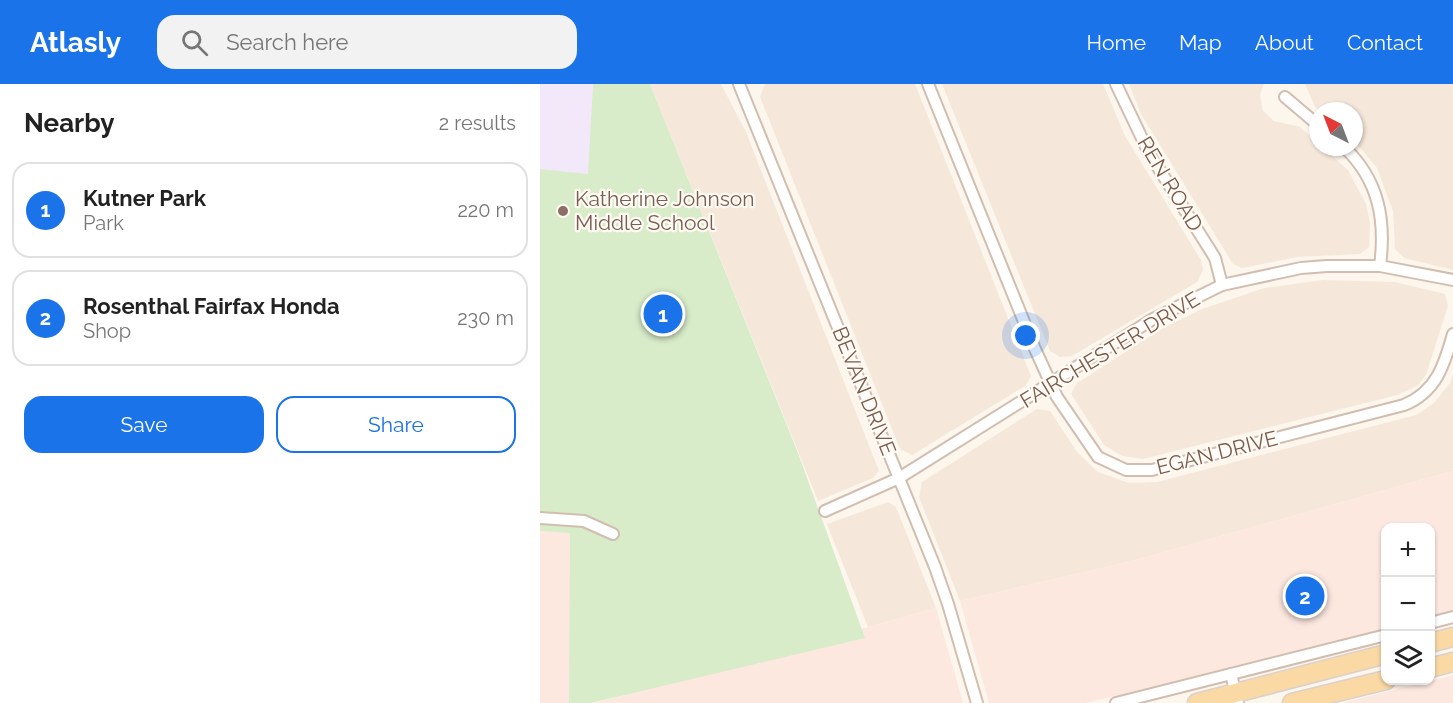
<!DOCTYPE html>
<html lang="en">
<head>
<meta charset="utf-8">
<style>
	body { margin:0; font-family:Raleway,sans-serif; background:#f2f2f2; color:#222 }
	.controls { position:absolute; right:18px; bottom:18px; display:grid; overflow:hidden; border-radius:12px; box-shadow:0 2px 4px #0004 }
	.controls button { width:54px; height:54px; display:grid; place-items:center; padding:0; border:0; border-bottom:2px solid #e0e0e0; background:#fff; color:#222; font:30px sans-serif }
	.compass { position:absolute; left:769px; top:18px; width:54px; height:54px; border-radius:50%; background:#fff; box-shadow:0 2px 4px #0004; rotate:318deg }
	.you { position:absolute; left:486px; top:252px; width:21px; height:21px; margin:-15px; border:4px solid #fff; border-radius:50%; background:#1a73e8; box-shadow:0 0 0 9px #1a73e833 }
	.badge { display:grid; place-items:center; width:39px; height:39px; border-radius:50%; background:#1a73e8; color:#fff; font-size:20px; font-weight:700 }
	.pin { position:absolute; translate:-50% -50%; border:3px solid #fff; box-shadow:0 2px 6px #0006 }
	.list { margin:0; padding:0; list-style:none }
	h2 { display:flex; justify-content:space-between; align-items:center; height:78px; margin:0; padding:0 24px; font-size:26px }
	h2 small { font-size:20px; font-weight:400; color:#767676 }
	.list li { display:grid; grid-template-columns:39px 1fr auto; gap:18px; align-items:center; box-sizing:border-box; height:96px; margin:0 12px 12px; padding:0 12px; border:2px solid #e0e0e0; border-radius:18px }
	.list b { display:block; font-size:22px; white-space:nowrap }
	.list p { margin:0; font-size:20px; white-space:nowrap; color:#767676 }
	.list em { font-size:20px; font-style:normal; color:#767676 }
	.actions { display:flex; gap:12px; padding:18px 24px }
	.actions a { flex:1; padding:14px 0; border:2px solid #1a73e8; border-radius:18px; text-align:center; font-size:21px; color:#1a73e8 }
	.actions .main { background:#1a73e8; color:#fff }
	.icon { flex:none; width:33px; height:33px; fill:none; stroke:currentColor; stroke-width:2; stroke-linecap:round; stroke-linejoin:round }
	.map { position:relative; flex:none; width:913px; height:619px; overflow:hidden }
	header { display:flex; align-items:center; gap:36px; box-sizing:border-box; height:84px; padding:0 30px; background:#1a73e8; color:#fff }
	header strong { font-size:28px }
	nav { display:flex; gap:33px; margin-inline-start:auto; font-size:21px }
	.search { width:420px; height:54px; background:#f2f2f2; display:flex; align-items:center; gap:15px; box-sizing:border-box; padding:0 21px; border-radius:18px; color:#767676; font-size:22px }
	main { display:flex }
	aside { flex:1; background:#fff }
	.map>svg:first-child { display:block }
	.residential { fill:#f5e8da }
	.commercial { fill:#fde8e0 }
	.education { fill:#f3e8fa }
	.green { fill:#d8ecc9 }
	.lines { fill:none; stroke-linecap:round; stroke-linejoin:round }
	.minor-casing { stroke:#d1beb0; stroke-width:14 }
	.primary-casing { stroke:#dad1cd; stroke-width:21 }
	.minor { stroke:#fff; stroke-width:10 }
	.primary { stroke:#fbd9a5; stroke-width:18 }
	.education-dot { fill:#8d6e63; stroke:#fffaf3; stroke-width:2 }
	.labels { text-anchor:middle; stroke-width:4.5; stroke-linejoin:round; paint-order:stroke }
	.street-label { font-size:21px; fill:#7a5c4d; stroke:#fffaf3 }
	.education-label { font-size:21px; fill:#785e54; stroke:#fffaf3; text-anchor:start }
</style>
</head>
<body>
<header>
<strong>Atlasly</strong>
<div class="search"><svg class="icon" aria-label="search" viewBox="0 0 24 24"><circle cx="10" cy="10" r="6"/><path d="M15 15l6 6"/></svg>Search here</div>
<nav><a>Home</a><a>Map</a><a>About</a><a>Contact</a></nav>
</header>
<main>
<aside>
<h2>Nearby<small>2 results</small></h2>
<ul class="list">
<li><span class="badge">1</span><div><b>Kutner Park</b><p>Park</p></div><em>220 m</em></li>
<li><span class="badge">2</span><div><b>Rosenthal Fairfax Honda</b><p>Shop</p></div><em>230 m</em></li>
</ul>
<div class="actions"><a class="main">Save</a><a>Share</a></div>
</aside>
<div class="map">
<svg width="913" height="619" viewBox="0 0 913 619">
	<rect width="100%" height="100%" fill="#fdf6ec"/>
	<g class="residential">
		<polygon points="110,0 181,0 206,48 339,387 333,394 278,417"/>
		<polygon points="225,0 375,0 491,292 485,302 372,371 360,365 220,13"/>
		<polygon points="402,0 563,0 585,52 661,176 663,186 657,198 532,272 520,273 510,267"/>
		<polygon points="589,0 724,0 720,11 723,27 734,37 760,43 778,59 778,63 782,63 808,86 826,120 830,139 829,163 820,170 758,173 702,184 693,180 601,30"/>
		<polygon points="765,0 913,0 913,186 864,174 855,165 853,127 837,84 814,56 814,27 780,27 775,23"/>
		<polygon points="783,196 855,198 905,210 908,222 886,291 877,302 857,311 603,375 582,372 564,361 531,310 537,299 623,244 662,225 724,204"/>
		<polygon points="913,291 913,387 592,477 420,517 379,413 382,398 497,325 510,327 537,368 558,388 589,399 617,398 876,331 894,319 910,299"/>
		<polygon points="348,418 356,423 396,524 328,543 287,440"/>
	</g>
	<g class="commercial">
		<polygon points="913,387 913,529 891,535 890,444 846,444 845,546 546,619 449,619 420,517 592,477"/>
		<polygon points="0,447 35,449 29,619 0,619"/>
		<polygon points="396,524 423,619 55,619"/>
		<polygon points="913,591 913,619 802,619"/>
	</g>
	<polygon class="education" points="0,0 53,0 35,449 0,447"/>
	<polygon class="green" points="53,0 110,0 258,369 325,554 51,619 29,619 30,449 0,447 0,85 48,90"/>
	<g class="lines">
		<g class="minor-casing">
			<g id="minor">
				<polyline points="199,0 395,483 408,520 437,619"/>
				<path d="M388 0 495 265 517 313 558 373 586 386H612L864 321C896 308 904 282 913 250"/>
				<polyline points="576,0 609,69 675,174 682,201"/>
				<polyline points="745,13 778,41"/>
				<path d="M804 63C839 96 846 136 840 182"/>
				<polyline points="285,427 359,394 613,235 682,201 761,184 787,182 840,182 913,196"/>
				<polyline points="0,434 44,437 73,450"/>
				<polyline points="890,539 913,533"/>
				<polyline points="691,590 698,619"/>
				<polyline points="576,619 846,551"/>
			</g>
		</g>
		<g class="primary-casing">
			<g id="primary">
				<polyline points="890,559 913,553"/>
				<polyline points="890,584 913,578"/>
				<polyline points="657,619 846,570"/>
				<polyline points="752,619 846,596"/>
			</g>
		</g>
		<use href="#minor" class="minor"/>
		<use href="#primary" class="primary"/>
	</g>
	<circle class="education-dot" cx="23" cy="127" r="6"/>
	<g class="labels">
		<g class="street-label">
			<text transform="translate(630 100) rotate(59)" y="7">REN ROAD</text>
			<text transform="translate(570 266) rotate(-31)" y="7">FAIRCHESTER DRIVE</text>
			<text transform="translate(324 307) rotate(68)" y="7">BEVAN DRIVE</text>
			<text transform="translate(677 369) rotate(-14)" y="7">EGAN DRIVE</text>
		</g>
		<g class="education-label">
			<text x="35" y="122">Katherine Johnson<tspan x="35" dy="24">Middle School</tspan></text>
		</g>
	</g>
</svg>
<div class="controls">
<button>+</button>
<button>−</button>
<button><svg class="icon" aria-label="layers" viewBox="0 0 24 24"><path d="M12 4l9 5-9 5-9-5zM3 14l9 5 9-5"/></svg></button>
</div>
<svg class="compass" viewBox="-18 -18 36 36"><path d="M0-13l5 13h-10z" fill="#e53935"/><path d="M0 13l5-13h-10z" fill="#767676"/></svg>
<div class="you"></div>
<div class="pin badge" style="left:123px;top:230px">1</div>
<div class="pin badge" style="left:765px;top:512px">2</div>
</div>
</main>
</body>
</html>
